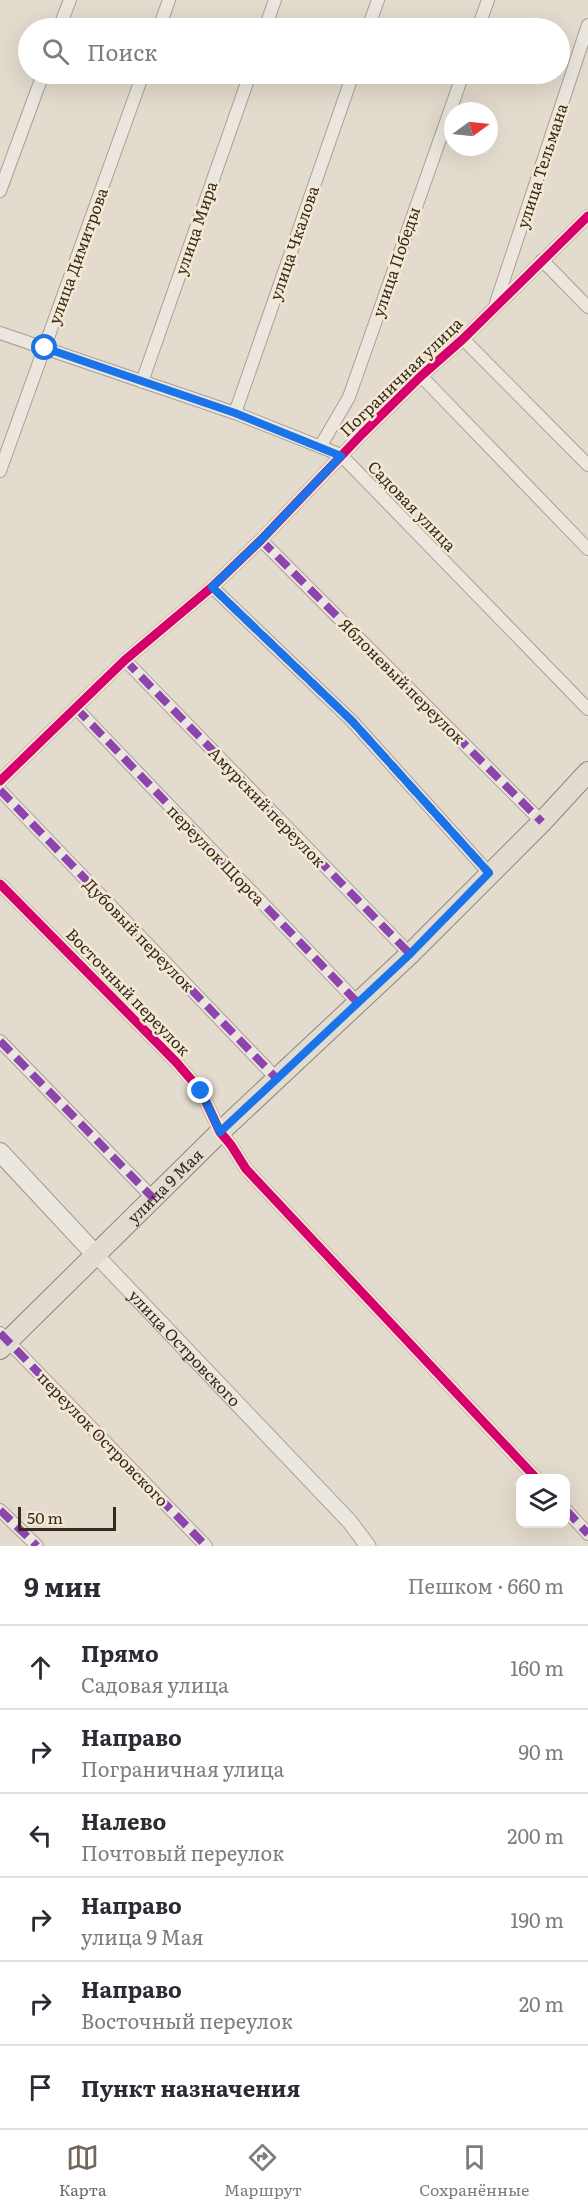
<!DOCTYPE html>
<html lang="ru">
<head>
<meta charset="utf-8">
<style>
	body { margin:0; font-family:Literata,serif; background:#f2f2f3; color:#2b2b33 }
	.controls { position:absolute; right:18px; bottom:18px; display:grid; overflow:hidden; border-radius:12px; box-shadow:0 6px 24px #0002 }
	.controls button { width:54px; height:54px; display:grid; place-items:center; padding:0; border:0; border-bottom:2px solid #e1e1e2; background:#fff; color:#2b2b33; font:30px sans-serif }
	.compass { position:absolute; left:444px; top:102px; width:54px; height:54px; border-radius:50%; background:#fff; box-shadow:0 6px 24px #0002; rotate:75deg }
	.scale { position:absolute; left:18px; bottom:15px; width:98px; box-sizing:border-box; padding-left:6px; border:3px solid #37291f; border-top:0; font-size:16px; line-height:21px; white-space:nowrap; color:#37291f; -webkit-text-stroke:4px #f4e9d3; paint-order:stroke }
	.stop { position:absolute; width:18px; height:18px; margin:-14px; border:4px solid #1a73e8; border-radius:50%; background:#fff }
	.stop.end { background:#1a73e8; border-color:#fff; box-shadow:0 2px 6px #0008 }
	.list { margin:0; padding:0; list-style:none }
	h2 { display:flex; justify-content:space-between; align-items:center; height:78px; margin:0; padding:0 24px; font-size:26px }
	h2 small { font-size:20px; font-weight:400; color:#7c7c81 }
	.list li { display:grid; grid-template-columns:39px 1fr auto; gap:18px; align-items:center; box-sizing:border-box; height:84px; padding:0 24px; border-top:2px solid #e1e1e2 }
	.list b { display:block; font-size:22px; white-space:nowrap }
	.list p { margin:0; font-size:20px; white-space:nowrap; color:#7c7c81 }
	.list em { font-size:20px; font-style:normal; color:#7c7c81 }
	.icon { flex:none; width:33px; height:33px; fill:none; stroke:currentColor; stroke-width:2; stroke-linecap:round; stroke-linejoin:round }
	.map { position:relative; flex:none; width:588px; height:1546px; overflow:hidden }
	.search { position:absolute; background:#fff; box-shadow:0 6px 24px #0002; left:18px; right:18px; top:18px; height:66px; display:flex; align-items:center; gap:15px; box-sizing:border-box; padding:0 21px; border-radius:33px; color:#7c7c81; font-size:22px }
	.sheet { height:582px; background:#fff }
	nav { display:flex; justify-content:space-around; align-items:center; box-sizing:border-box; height:84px; border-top:2px solid #e1e1e2; background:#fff; font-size:16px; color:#7c7c81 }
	nav a { display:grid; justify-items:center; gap:3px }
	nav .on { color:#73675c }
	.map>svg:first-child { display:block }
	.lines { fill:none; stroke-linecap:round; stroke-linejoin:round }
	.minor-casing { stroke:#a8a096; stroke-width:14 }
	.tertiary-casing { stroke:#a8a096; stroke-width:17 }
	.secondary-casing { stroke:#989086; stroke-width:20 }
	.primary-casing { stroke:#8e867d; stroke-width:22 }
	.minor { stroke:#ece7de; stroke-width:12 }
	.tertiary { stroke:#ece7de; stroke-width:15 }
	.secondary { stroke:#ece7de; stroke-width:18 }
	.primary { stroke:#e2dcd0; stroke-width:20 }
	.quiet { stroke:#8e44ad; stroke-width:8; stroke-dasharray:15 8; stroke-linecap:butt }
	.cycleway-casing { stroke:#f4e9d3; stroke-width:13 }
	.cycleway { stroke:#d6006c; stroke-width:9 }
	.route { stroke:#1a73e8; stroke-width:8 }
	.labels { text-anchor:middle; stroke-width:5; stroke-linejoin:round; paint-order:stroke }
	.street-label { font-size:16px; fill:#37291f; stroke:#f4e9d3 }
</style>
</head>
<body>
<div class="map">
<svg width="588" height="1546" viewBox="0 0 588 1546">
	<rect width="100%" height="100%" fill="#e3dbcd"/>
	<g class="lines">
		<g class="minor-casing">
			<g id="minor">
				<polyline points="59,28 70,0"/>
				<polyline points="159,28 169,0"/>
				<polyline points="265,28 275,0"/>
				<polyline points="368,28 378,0"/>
				<polyline points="478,28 488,0"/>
				<polyline points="0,191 43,74"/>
				<polyline points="542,260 588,307"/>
				<polyline points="496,303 588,25"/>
				<polyline points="0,333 235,413 341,455 588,709"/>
				<polyline points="463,339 588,465"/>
				<polyline points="421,376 588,549"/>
				<polyline points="142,382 250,74"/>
				<polyline points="235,413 353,74"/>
				<polyline points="320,447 349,397 463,74"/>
				<polyline points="0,471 143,74"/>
				<polyline points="261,540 542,822"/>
				<polyline points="212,587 352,721 489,873"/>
				<polyline points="125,660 410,954"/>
				<polyline points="76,708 357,1002"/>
				<polyline points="0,781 125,660 212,587 261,540 362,434 421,376 463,339 588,216"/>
				<polyline points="0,790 278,1080"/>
				<polyline points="0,884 176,1062 201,1091 220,1132 231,1145 246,1169 536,1478"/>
				<polyline points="0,1041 154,1199"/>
				<polyline points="0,1333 206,1546"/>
				<polyline points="0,1510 37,1546"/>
				<polyline points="566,1510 588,1534"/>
			</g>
		</g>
		<g class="tertiary-casing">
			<g id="tertiary">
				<path id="s1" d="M95 1254 350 1522 368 1546"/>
			</g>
		</g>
		<g class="secondary-casing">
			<polyline id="secondary" points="0,1152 95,1254"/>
		</g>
		<g class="primary-casing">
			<g id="primary">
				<path id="s2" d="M0 1349 220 1132 410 954 542 822 588 772"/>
			</g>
		</g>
		<use href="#minor" class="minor"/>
		<use href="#tertiary" class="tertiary"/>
		<use href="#secondary" class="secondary"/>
		<use href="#primary" class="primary"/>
		<g class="quiet">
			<polyline points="261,540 542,822"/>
			<polyline points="212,587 352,721 489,873"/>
			<polyline points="125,660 410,954"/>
			<polyline points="76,708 357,1002"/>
			<polyline points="0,790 278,1080"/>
			<polyline points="0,1041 154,1199"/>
			<polyline points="0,1333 206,1546"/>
			<polyline points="0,1510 37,1546"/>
			<polyline points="566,1510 588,1534"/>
		</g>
		<g class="cycleway-casing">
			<g id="cycleway">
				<polyline points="0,781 125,660 212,587 261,540 362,434 421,376 463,339 588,216"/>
				<polyline points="0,884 176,1062 201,1091 220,1132 231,1145 246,1169 536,1478"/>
			</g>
		</g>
		<use href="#cycleway" class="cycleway"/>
	</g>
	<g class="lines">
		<polyline class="route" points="45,348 235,413 341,456 261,540 212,587 352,721 489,873 410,954 220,1132 201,1091"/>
	</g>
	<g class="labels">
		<g class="street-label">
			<text transform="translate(542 166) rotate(-72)" y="6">улица Тельмана</text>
			<text transform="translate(196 228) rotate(-71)" y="6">улица Мира</text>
			<text transform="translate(294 243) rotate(-71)" y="6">улица Чкалова</text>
			<text transform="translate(78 256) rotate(-70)" y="6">улица Димитрова</text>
			<text transform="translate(396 262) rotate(-71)" y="6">улица Победы</text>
			<text transform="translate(401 377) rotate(-44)" y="6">Пограничная улица</text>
			<text transform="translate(412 506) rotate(46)" y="6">Садовая улица</text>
			<text transform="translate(402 681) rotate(45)" y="6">Яблоневый переулок</text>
			<text transform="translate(267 807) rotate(46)" y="6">Амурский переулок</text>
			<text transform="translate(216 855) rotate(46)" y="6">переулок Щорса</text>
			<text transform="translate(139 935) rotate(46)" y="6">Дубовый переулок</text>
			<text transform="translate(128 992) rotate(46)" y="6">Восточный переулок</text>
			<text dy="6" stroke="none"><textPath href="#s2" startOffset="232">улица 9 Мая</textPath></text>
			<text dy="6" stroke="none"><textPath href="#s1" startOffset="130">улица Островского</textPath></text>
			<text transform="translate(103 1439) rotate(46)" y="6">переулок Островского</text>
		</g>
	</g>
</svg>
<div class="controls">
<button><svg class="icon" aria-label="layers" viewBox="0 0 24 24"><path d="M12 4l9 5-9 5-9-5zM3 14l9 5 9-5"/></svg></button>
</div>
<svg class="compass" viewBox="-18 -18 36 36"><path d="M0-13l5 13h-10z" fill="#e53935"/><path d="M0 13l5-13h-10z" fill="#7c7c81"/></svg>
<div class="scale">50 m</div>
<div class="stop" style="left:45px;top:348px"></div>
<div class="stop end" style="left:201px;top:1091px"></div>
<div class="search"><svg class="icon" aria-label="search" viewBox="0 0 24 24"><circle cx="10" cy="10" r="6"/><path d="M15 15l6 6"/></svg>Поиск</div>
</div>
<section class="sheet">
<h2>9 мин<small>Пешком · 660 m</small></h2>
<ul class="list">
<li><svg class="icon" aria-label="ahead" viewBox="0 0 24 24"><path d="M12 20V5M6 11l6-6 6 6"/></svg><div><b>Прямо</b><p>Садовая улица</p></div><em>160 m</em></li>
<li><svg class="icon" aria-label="right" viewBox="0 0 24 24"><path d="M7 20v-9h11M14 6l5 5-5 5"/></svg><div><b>Направо</b><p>Пограничная улица</p></div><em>90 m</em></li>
<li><svg class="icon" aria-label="left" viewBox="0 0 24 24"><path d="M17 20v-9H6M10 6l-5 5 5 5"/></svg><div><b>Налево</b><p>Почтовый переулок</p></div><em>200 m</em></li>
<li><svg class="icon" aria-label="right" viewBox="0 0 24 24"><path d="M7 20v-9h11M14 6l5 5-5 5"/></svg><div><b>Направо</b><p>улица 9 Мая</p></div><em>190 m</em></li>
<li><svg class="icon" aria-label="right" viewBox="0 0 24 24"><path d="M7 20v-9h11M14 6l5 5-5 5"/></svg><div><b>Направо</b><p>Восточный переулок</p></div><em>20 m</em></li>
<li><svg class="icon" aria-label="arrive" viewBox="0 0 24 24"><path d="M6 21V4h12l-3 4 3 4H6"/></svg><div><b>Пункт назначения</b></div></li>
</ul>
</section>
<nav>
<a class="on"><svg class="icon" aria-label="map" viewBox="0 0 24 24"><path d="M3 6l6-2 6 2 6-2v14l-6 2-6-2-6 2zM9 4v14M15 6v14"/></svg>Карта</a>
<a><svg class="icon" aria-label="directions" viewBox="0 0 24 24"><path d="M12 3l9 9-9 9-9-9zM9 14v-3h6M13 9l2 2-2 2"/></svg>Маршрут</a>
<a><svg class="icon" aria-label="saved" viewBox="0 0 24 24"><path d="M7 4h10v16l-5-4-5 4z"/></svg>Сохранённые</a>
</nav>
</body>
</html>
